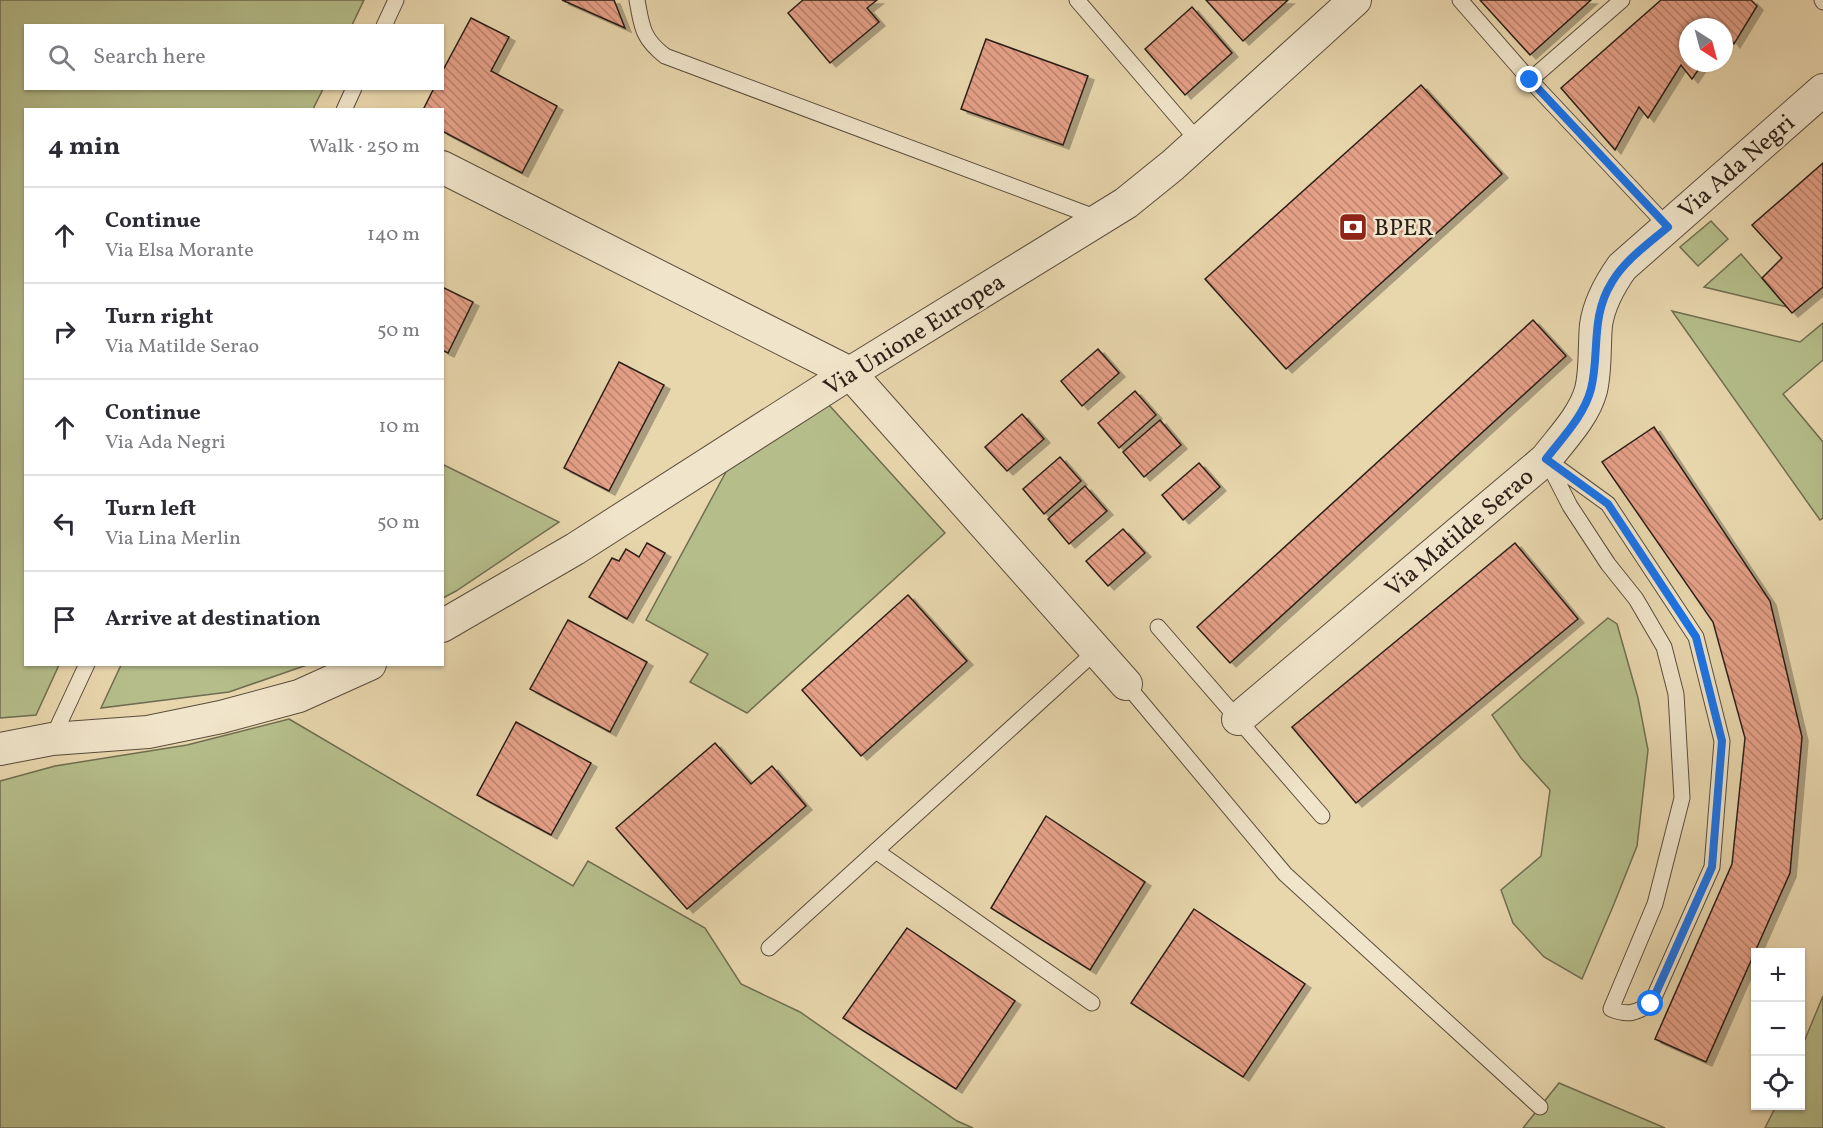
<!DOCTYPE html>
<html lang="en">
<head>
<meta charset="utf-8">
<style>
	body { margin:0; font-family:Vollkorn,serif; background:#f2f2f3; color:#2b2b33 }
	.controls { position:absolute; right:18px; bottom:18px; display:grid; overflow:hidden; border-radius:0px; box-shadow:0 2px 4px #0004 }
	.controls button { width:54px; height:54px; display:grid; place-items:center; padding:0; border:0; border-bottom:2px solid #e1e1e2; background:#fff; color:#2b2b33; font:30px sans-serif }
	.compass { position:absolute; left:1679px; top:18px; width:54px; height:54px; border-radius:50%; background:#fff; box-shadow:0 2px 4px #0004; rotate:144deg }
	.stop { position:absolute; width:18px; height:18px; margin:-14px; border:4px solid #1a73e8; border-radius:50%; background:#fff }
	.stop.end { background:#1a73e8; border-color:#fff; box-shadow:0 2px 6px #0008 }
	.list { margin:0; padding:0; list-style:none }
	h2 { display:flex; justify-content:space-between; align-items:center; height:78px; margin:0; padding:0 24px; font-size:26px }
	h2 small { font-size:20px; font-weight:400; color:#7c7c81 }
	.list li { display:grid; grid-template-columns:39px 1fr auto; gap:18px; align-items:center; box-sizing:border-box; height:96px; padding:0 24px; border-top:2px solid #e1e1e2 }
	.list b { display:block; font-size:22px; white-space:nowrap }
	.list p { margin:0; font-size:20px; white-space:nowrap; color:#7c7c81 }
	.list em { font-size:20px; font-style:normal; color:#7c7c81 }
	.icon { flex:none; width:33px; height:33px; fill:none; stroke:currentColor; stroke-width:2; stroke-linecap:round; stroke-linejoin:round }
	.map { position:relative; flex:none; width:1823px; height:1128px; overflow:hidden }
	.search { position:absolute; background:#fff; box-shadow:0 2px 4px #0004; left:24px; top:24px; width:420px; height:66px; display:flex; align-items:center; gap:15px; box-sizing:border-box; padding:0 21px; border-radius:0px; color:#7c7c81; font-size:22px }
	.panel { position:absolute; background:#fff; box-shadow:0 2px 4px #0004; left:24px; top:108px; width:420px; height:558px; border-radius:0px }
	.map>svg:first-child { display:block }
	.green { fill:#b5be8b; stroke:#706e51; stroke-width:1.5 }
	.building { fill:url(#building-back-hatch); stroke:#2b1f17; stroke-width:1.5; filter:url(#shadow) }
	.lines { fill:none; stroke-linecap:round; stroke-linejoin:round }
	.lane-casing { stroke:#5a4d3c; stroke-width:17 }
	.street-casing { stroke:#5a4d3c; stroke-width:34 }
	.lane { stroke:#f0e4ca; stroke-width:15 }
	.street { stroke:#f0e4ca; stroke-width:32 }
	.route { stroke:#1a73e8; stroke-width:8 }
	.labels { text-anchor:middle; stroke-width:5; stroke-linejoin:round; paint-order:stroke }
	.street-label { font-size:24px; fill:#2b1f17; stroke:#f0e4ca }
	.poi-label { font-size:24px; fill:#2b1f17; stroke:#f0e4ca; text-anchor:start }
</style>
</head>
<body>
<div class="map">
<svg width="1823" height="1128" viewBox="0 0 1823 1128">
	<defs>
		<pattern id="building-back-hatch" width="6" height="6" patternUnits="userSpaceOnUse" patternTransform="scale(1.5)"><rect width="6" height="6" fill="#e5a088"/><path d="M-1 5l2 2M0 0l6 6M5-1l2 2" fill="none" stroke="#ba826e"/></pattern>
		<filter id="shadow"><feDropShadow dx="6" dy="4" stdDeviation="0" flood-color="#0004"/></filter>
	</defs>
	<rect width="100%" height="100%" fill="#e8d6ad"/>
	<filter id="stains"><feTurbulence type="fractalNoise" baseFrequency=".00333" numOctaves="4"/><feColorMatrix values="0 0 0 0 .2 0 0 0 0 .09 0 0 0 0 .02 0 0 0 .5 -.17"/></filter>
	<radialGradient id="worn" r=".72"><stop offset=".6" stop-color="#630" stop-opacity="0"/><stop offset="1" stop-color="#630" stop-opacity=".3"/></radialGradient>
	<g class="green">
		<polygon points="0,0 364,0 352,25 26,26 26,88 323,89 313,109 26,110 26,664 59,665 36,715 0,718"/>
		<polygon points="1711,221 1728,239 1698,266 1680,247"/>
		<polygon points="1741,254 1787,307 1704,287"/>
		<polygon points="1672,311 1800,342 1823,323 1823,360 1783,394 1823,442 1823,518 1820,520"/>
		<polygon points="829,405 945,533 747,713 690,682 708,654 646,620 727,470"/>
		<polygon points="442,464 559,522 456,591 443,598"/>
		<polygon points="1608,618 1617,624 1638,698 1648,750 1637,846 1614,904 1582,979 1544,957 1513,923 1501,890 1541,856 1550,790 1521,758 1492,715"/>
		<polygon points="121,665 121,664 307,665 229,692 101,708"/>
		<polygon points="289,719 573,886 588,861 705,928 741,984 800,1012 957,1121 973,1128 0,1128 0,781 55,766 187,745"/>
		<polygon points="1823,996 1823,1128 1765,1128 1776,1106 1800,1106 1801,1049"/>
		<polygon points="1559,1083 1665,1128 1523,1128"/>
	</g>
	<g class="building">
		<polygon points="562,0 614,0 625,28"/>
		<polygon points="803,0 877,0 867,8 879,22 830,63 788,13"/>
		<polygon points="1206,0 1288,0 1243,41"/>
		<polygon points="1480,0 1591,0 1530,55"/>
		<polygon points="1661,0 1751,0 1757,6 1734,44 1724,30 1724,27 1688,27 1688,63 1703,63 1692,79 1681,65 1648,118 1639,107 1615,150 1561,88"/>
		<polygon points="1192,7 1232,53 1185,95 1145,49"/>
		<polygon points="471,18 509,37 491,71 557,106 522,173 442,131 442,110 423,110 434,88 442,88 442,72"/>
		<polygon points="986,39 1088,76 1063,145 961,109"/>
		<polygon points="1421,85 1502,174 1286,369 1205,279"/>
		<polygon points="1823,163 1823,287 1792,313 1762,278 1782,258 1752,225"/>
		<polygon points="442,287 473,302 448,353 442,350"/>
		<polygon points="1533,320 1566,356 1230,663 1197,627"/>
		<polygon points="1098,349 1119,373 1082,406 1061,381"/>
		<polygon points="619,362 664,385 609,491 564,468"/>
		<polygon points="1135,391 1156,415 1119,448 1098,423"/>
		<polygon points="1022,414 1044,439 1007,471 985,447"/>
		<polygon points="1160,420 1181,445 1144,477 1123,452"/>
		<polygon points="1654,427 1770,601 1802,737 1790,873 1706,1062 1655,1039 1732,864 1745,738 1713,622 1602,462"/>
		<polygon points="1060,457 1081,481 1044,514 1023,489"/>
		<polygon points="1199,463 1220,487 1183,520 1162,495"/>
		<polygon points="1085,486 1107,511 1069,544 1048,519"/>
		<polygon points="1123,529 1145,553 1108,586 1086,561"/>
		<polygon points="647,543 665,553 627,619 589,597 612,558 619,561 626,549 639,557"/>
		<polygon points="1515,543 1578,619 1356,803 1292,727"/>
		<polygon points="908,595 967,661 861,756 802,690"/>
		<polygon points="568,620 647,662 610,732 530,689"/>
		<polygon points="516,722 591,763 551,835 477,795"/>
		<polygon points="715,743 751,784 772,766 806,806 687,909 616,828"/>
		<polygon points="1046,816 1145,882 1090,970 991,908"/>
		<polygon points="1194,909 1305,984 1243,1077 1131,1003"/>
		<polygon points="907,928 1015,1001 956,1089 843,1018"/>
	</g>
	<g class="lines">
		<g class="lane-casing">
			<g id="lane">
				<path d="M637 0C642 27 642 38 665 56L1100 219"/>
				<polyline points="1077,0 1199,142"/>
				<polyline points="1460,0 1530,80 1668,227"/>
				<polyline points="1822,0 1823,2"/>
				<polyline points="384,26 396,0"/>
				<polyline points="1530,80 1622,0"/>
				<polyline points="344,110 354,88"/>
				<path d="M1546 459 1608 504 1696 637 1722 741 1712 867 1651 1004C1635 1013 1628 1016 1611 1009L1655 904 1682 798 1676 694 1664 647 1636 599 1608 564 1570 506Z"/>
				<polyline points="1158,627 1322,816"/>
				<polyline points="1126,684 1285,874 1540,1107"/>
				<polyline points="52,739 87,664"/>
				<polyline points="876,851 1092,1003"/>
				<polyline points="769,948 1096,651"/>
			</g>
		</g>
		<g class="street-casing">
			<g id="street">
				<polyline points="442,167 850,373 1126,684"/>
				<polyline points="442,626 575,549 850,373 1126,203 1173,165 1355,0"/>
				<path d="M1238 719 1546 459C1562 438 1584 416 1591 390 1596 369 1594 346 1596 325 1599 304 1610 284 1622 267L1823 90"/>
				<polyline points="0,749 52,739 148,732 221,717 299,696 370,664"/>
			</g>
		</g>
		<use href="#lane" class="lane"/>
		<use href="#street" class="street"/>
	</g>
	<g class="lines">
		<path class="route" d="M1530 80 1668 227C1648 244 1625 260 1612 282 1590 317 1600 353 1591 389 1584 416 1562 438 1546 459L1608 504 1696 637 1722 741 1712 867 1651 1004"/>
	</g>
	<defs>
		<g id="bank-square" transform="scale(1.5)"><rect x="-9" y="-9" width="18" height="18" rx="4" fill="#8f2418" stroke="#f0e4ca"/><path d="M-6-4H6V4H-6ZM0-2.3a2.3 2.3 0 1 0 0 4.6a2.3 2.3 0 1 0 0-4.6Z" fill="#fff"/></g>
	</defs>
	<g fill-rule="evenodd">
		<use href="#bank-square" x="1353" y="227"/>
	</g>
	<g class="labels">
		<g class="street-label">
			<text transform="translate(1736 166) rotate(-41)" y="8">Via Ada Negri</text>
			<text transform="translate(914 334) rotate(-32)" y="8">Via Unione Europea</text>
			<text transform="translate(1459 532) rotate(-40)" y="8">Via Matilde Serao</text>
		</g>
		<g class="poi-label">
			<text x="1374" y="235">BPER</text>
		</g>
	</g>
	<rect width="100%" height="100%" filter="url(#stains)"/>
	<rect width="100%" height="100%" fill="url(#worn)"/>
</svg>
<div class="controls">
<button>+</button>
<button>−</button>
<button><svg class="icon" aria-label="locate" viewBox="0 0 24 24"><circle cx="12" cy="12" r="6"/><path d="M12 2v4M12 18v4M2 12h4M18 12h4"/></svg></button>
</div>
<svg class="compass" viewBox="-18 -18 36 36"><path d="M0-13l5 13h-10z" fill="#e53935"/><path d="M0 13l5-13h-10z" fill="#7c7c81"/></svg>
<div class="stop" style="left:1651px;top:1004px"></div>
<div class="stop end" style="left:1530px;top:80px"></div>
<div class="search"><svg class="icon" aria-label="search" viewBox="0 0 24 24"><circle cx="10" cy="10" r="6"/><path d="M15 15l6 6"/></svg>Search here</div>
<section class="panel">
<h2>4 min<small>Walk · 250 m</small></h2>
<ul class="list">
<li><svg class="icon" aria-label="ahead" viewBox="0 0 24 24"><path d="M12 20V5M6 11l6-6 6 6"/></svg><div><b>Continue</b><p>Via Elsa Morante</p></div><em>140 m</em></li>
<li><svg class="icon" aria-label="right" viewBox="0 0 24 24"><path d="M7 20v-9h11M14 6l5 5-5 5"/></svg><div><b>Turn right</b><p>Via Matilde Serao</p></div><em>50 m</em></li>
<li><svg class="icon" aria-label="ahead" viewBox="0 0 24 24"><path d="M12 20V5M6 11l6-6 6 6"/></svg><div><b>Continue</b><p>Via Ada Negri</p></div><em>10 m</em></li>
<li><svg class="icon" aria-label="left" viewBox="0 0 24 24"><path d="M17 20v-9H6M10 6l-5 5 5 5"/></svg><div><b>Turn left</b><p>Via Lina Merlin</p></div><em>50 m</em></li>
<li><svg class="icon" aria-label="arrive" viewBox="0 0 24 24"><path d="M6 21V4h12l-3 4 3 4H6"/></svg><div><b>Arrive at destination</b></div></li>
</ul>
</section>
</div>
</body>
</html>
